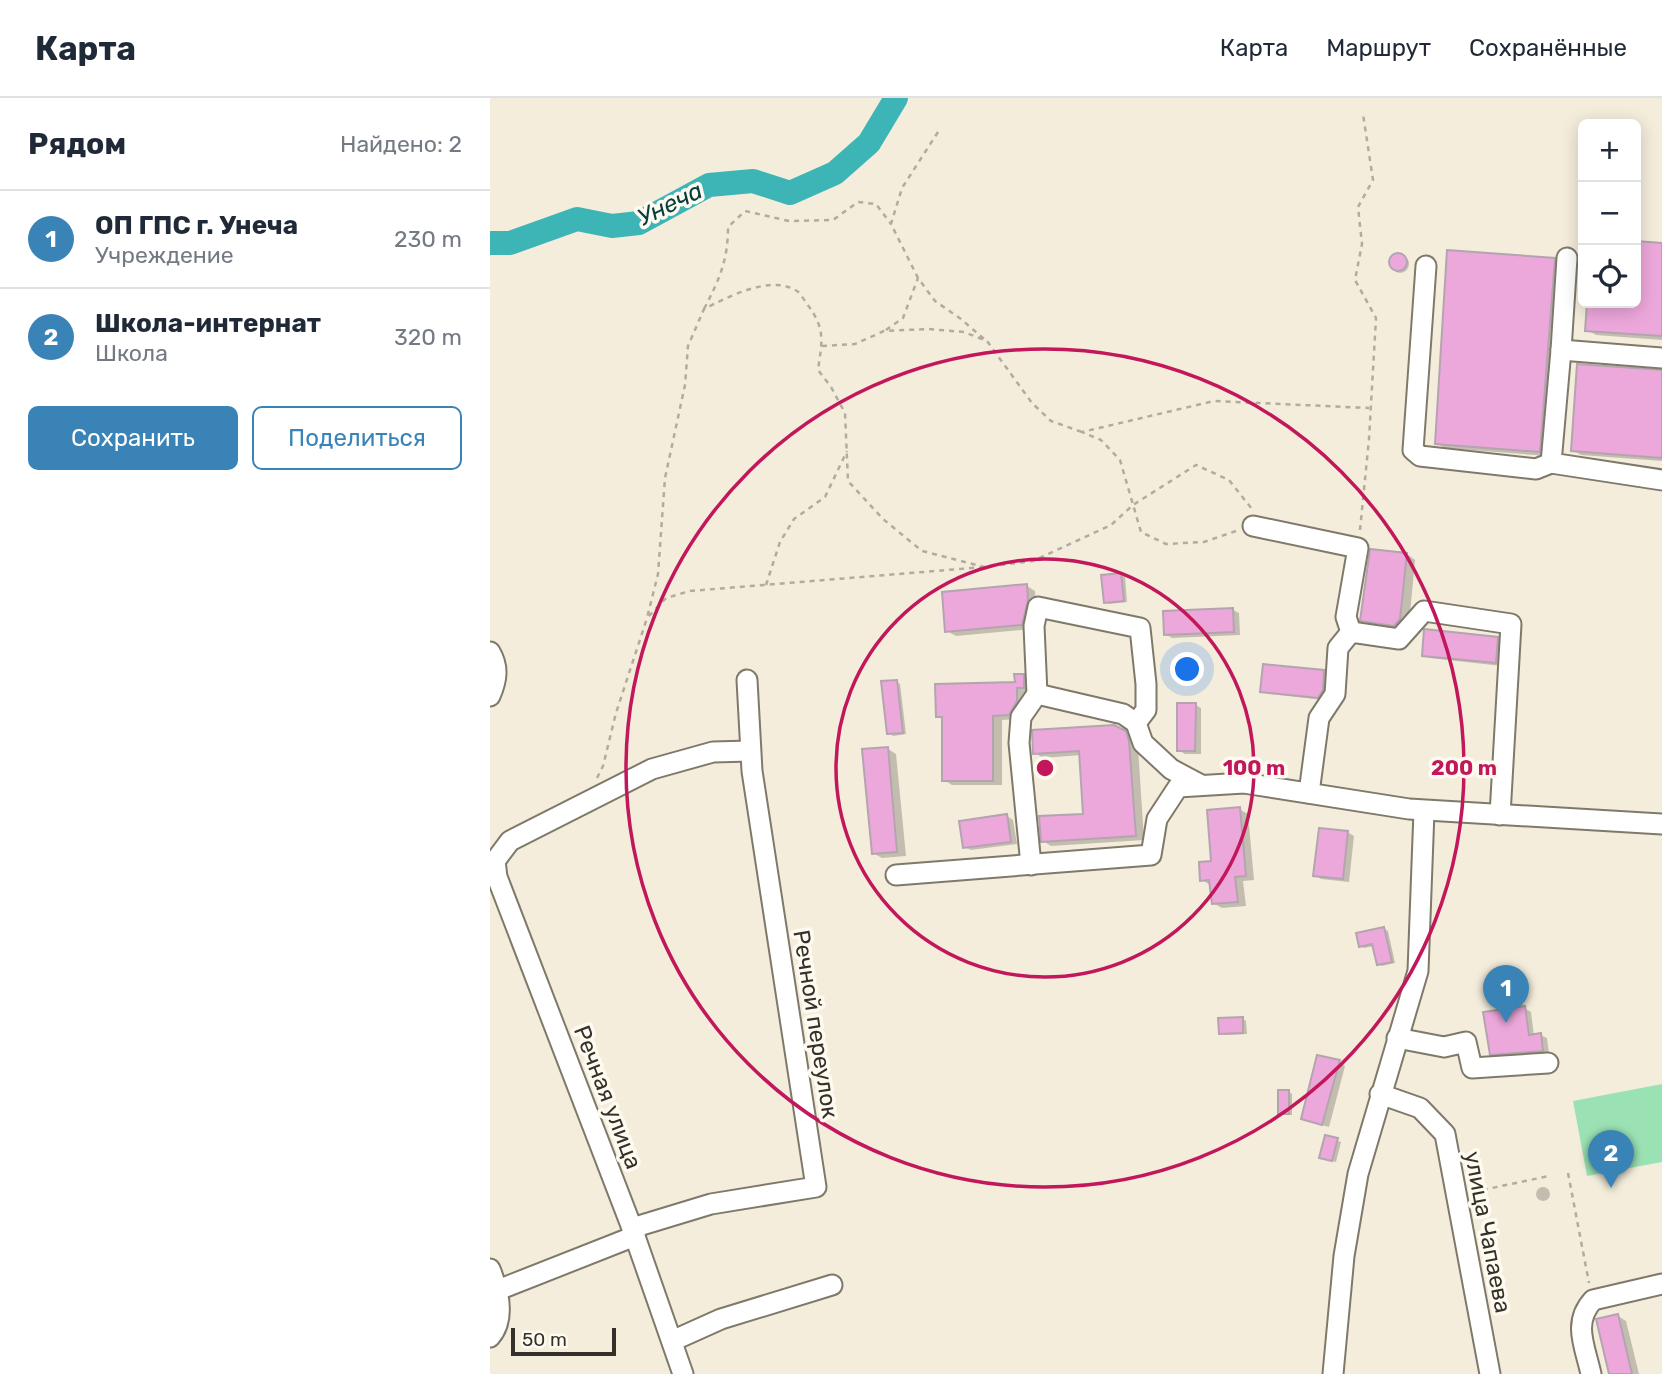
<!DOCTYPE html>
<html lang="ru">
<head>
<meta charset="utf-8">
<style>
	body { margin:0; font-family:Rubik,sans-serif; background:#f6f6f7; color:#1f2937 }
	.controls { position:absolute; right:21px; top:21px; display:grid; overflow:hidden; border-radius:10px; box-shadow:0 4px 18px #0003 }
	.controls button { width:63px; height:63px; display:grid; place-items:center; padding:0; border:0; border-bottom:2px solid #e0e1e3; background:#fff; color:#1f2937; font:35px sans-serif }
	.scale { position:absolute; left:21px; bottom:18px; width:105px; box-sizing:border-box; padding-left:7px; border:4px solid #34312b; border-top:0; font-size:19px; line-height:24px; white-space:nowrap; color:#34312b; -webkit-text-stroke:5px #fffaf0; paint-order:stroke }
	.you { position:absolute; left:698px; top:572px; width:24px; height:24px; margin:-18px; border:5px solid #fff; border-radius:50%; background:#1a73e8; box-shadow:0 0 0 10px #1a73e833 }
	.badge { display:grid; place-items:center; width:46px; height:46px; border-radius:50%; background:#3983b7; color:#fff; font-size:23px; font-weight:700 }
	.pin { position:absolute; translate:-50% -58px; filter:drop-shadow(0 2px 4px #0008) }
	.pin::after { content:''; position:absolute; top:37px; width:24px; height:21px; background:inherit; clip-path:polygon(0 0,100% 0,50% 100%) }
	.list { margin:0; padding:0; list-style:none }
	h2 { display:flex; justify-content:space-between; align-items:center; height:91px; margin:0; padding:0 28px; font-size:30px }
	h2 small { font-size:23px; font-weight:400; color:#747a83 }
	.list li { display:grid; grid-template-columns:46px 1fr auto; gap:21px; align-items:center; box-sizing:border-box; height:98px; padding:0 28px; border-top:2px solid #e0e1e3 }
	.list b { display:block; font-size:26px; white-space:nowrap }
	.list p { margin:0; font-size:23px; white-space:nowrap; color:#747a83 }
	.list em { font-size:23px; font-style:normal; color:#747a83 }
	.actions { display:flex; gap:14px; padding:21px 28px }
	.actions a { flex:1; padding:16px 0; border:2px solid #3983b7; border-radius:10px; text-align:center; font-size:24px; color:#3983b7 }
	.actions .main { background:#3983b7; color:#fff }
	.icon { flex:none; width:38px; height:38px; fill:none; stroke:currentColor; stroke-width:2; stroke-linecap:round; stroke-linejoin:round }
	.map { position:relative; flex:none; width:1172px; height:1276px; overflow:hidden }
	header { display:flex; align-items:center; gap:42px; box-sizing:border-box; height:98px; padding:0 35px; background:#fff; border-bottom:2px solid #e0e1e3 }
	header strong { font-size:33px }
	nav { display:flex; gap:38px; margin-inline-start:auto; font-size:24px }
	main { display:flex }
	aside { flex:1; background:#fff }
	.map>svg:first-child { display:block }
	.pitch { fill:#9ae2b4 }
	.shadow { fill:#0003 }
	.lines { fill:none; stroke-linecap:round; stroke-linejoin:round }
	.river { stroke:#3db5b6; stroke-width:24 }
	.building { fill:#eda8db; stroke:#b4a4af; stroke-width:2 }
	.minor-casing { stroke:#7f796a; stroke-width:23 }
	.path { stroke:#b1ac9e; stroke-width:2.5; stroke-dasharray:5 5; stroke-linecap:butt }
	.minor { stroke:#fff; stroke-width:19 }
	.ring { fill:none; stroke:#c2185b; stroke-width:3.5 }
	.labels { text-anchor:middle; stroke-width:7; stroke-linejoin:round; paint-order:stroke }
	.street-label { font-size:23px; fill:#34312b; stroke:#fffaf0 }
	.water-label { font-size:24px; font-style:italic; fill:#033d3d; stroke:#fffaf0 }
	.centre { fill:#c2185b; stroke:#fffaf0; stroke-width:3.5 }
	.ring-label { font-size:21px; text-anchor:middle; font-weight:bold; fill:#c2185b; stroke:#fffaf0; stroke-width:7; stroke-linejoin:round; paint-order:stroke }
</style>
</head>
<body>
<header>
<strong>Карта</strong>
<nav><a>Карта</a><a>Маршрут</a><a>Сохранённые</a></nav>
</header>
<main>
<aside>
<h2>Рядом<small>Найдено: 2</small></h2>
<ul class="list">
<li><span class="badge">1</span><div><b>ОП ГПС г. Унеча</b><p>Учреждение</p></div><em>230 m</em></li>
<li><span class="badge">2</span><div><b>Школа-интернат</b><p>Школа</p></div><em>320 m</em></li>
</ul>
<div class="actions"><a class="main">Сохранить</a><a>Поделиться</a></div>
</aside>
<div class="map">
<svg width="1172" height="1276" viewBox="0 0 1172 1276">
	<rect width="100%" height="100%" fill="#f4eddc"/>
	<polygon class="pitch" points="1172,986 1172,1064 1097,1078 1083,1003"/>
	<g class="shadow">
		<polygon points="1146,145 1172,146 1172,242 1106,237 1097,232 1099,205 1146,205"/>
		<circle cx="910" cy="166" r="9"/>
		<polygon points="1064,162 1073,167 1058,358 955,350 946,345"/>
		<polygon points="1172,273 1172,363 1091,357 1083,352"/>
		<polygon points="917,456 925,462 919,526 914,532 881,527 872,522"/>
		<polygon points="631,477 635,479 637,504 619,506 616,504"/>
		<polygon points="537,488 545,493 546,508 541,531 466,538 457,533"/>
		<polygon points="743,512 749,515 750,537 682,540 676,536"/>
		<polygon points="1007,541 1014,544 1012,568 940,560 933,557"/>
		<polygon points="834,574 840,577 834,602 779,596 772,593"/>
		<polygon points="533,578 542,583 543,594 535,594 535,608 528,621 512,622 512,687 462,687 454,682 454,622 447,618 526,585"/>
		<polygon points="406,584 410,586 416,636 403,638 399,635"/>
		<polygon points="705,607 711,610 711,656 695,656 688,652"/>
		<polygon points="624,628 644,640 648,649 654,742 561,748 553,743 595,717 591,657 553,660 545,655"/>
		<polygon points="398,651 406,656 416,758 392,760 383,755"/>
		<polygon points="749,711 758,716 764,782 753,783 756,808 732,810 723,805 722,788 712,782"/>
		<polygon points="517,718 523,722 527,746 481,752 474,749"/>
		<polygon points="857,734 864,738 859,784 831,781 825,777"/>
		<polygon points="894,831 898,833 905,865 892,868 888,866 884,848 874,850 871,848"/>
		<polygon points="1034,910 1041,914 1044,938 1050,937 1057,940 1059,956 1008,959 1001,955"/>
		<polygon points="752,920 756,923 757,936 735,937 731,935"/>
		<polygon points="849,964 855,968 839,1029 820,1024 813,1020"/>
		<polygon points="798,993 802,996 802,1017 794,1017 790,1015"/>
		<polygon points="836,1039 851,1044 846,1064 835,1061"/>
		<circle cx="1053" cy="1096" r="7"/>
		<polygon points="1128,1218 1136,1223 1149,1276 1120,1276"/>
	</g>
	<g class="lines">
		<polyline class="river" points="0,145 20,145 87,121 122,128 149,125 219,87 263,83 300,95 345,75 379,45 406,0"/>
	</g>
	<g class="building">
		<polygon points="1146,143 1172,145 1172,238 1095,233 1097,205 1146,205"/>
		<polygon points="957,152 1065,160 1050,354 945,346"/>
		<circle cx="908" cy="164" r="9"/>
		<polygon points="1087,266 1172,272 1172,360 1081,353"/>
		<polygon points="880,451 917,455 910,521 904,528 870,523"/>
		<polygon points="631,475 634,503 614,505 611,477"/>
		<polygon points="537,486 538,502 532,527 455,534 452,494"/>
		<polygon points="743,510 744,534 674,537 673,513"/>
		<polygon points="934,531 1008,539 1006,565 932,558"/>
		<polygon points="773,566 834,572 833,592 828,600 770,594"/>
		<polygon points="524,576 534,576 534,590 527,590 527,603 519,617 503,618 503,683 452,683 452,619 446,619 445,586 525,584"/>
		<polygon points="407,582 413,635 397,636 391,583"/>
		<polygon points="687,605 706,605 705,653 687,653"/>
		<polygon points="624,627 636,633 639,643 646,738 551,744 549,718 593,716 589,653 543,656 542,632"/>
		<polygon points="398,649 407,754 382,756 372,651"/>
		<polygon points="750,709 756,778 745,779 748,804 722,806 719,782 710,783 709,764 721,763 717,712"/>
		<polygon points="517,716 521,744 473,750 469,723"/>
		<polygon points="829,730 858,733 853,781 823,778"/>
		<polygon points="894,829 902,864 887,867 882,846 869,849 866,835"/>
		<polygon points="1035,908 1039,937 1051,935 1053,953 1000,957 993,914"/>
		<polygon points="753,919 753,935 729,936 728,920"/>
		<polygon points="827,957 850,962 832,1027 811,1021"/>
		<rect x="788" y="992" width="11" height="24"/>
		<polygon points="835,1037 848,1040 842,1063 829,1060"/>
		<polygon points="1128,1216 1142,1276 1119,1276 1106,1221"/>
	</g>
	<g class="lines">
		<g class="minor-casing">
			<g id="minor">
				<polyline points="936,168 923,352 930,358 1046,371 1061,365"/>
				<polyline points="1071,252 1077,160"/>
				<polyline points="1172,260 1071,252 1061,365 1172,382"/>
				<polyline points="763,428 868,450 856,519 861,534"/>
				<path d="M0 554C9 569 7 582 0 598"/>
				<polyline points="547,596 544,528 548,509 650,530 656,586 656,612 646,625"/>
				<polyline points="819,695 829,620 845,596 848,550 861,534 909,541 934,513 1021,526 1010,717"/>
				<polyline points="541,767 529,645 531,619 547,596 633,616 646,625 653,645 681,671 711,687"/>
				<polyline points="406,777 661,757 667,721 688,689 754,685 919,711 1172,726"/>
				<polyline points="907,940 954,949 976,944 982,970 1058,965"/>
				<polyline points="890,996 930,1010 955,1036 1000,1276"/>
				<polyline points="142,1130 221,1106 326,1089 262,673 257,582"/>
				<path d="M0 1171C8 1191 16 1221 0 1239"/>
				<polyline points="0,1191 8,1192 145,1138"/>
				<polyline points="182,1243 231,1221 342,1187"/>
				<polyline points="193,1276 142,1130 7,779 5,763 20,743 162,671 223,654 260,653"/>
				<polyline points="843,1276 854,1158 868,1076 928,873 934,713"/>
				<path d="M1101 1276C1095 1248 1082 1225 1103 1202L1172 1186"/>
			</g>
		</g>
		<g class="path">
			<polyline points="448,34 412,90 401,126 428,180 445,203 471,221 494,241"/>
			<path d="M214 211C229 182 238 163 238 129L255 113 299 123 343 122 368 104 386 106 401 126"/>
			<polyline points="396,232 413,220 428,180"/>
			<polyline points="332,248 365,246 394,233 438,231 474,234 497,243 542,305 561,323 592,334"/>
			<polyline points="870,432 879,341 886,220 865,182 872,146 868,109 883,82 873,16"/>
			<polyline points="746,433 714,444 676,446 651,434 630,362 611,342 592,334 724,303 879,310"/>
			<path d="M494 469 200 493 176 500 157 520 168 476 175 380 195 287 198 248 214 211C238 199 281 176 307 193 311 196 314 202 317 206 336 231 332 243 328 272L341 289 355 315 358 383 393 421 432 453 494 469 543 463 621 427 643 407 706 367 739 382 762 411"/>
			<polyline points="276,487 290,444 304,421 335,399 357,353"/>
			<polyline points="107,680 113,668 126,615 157,520"/>
			<polyline points="1078,1075 1099,1185"/>
			<polyline points="983,1094 1059,1078"/>
		</g>
		<use href="#minor" class="minor"/>
	</g>
	<g class="ring">
		<circle cx="555" cy="670" r="209"/>
		<circle cx="555" cy="670" r="419"/>
	</g>
	<g class="labels">
		<g class="street-label">
			<text transform="translate(326 926) rotate(81)" y="8">Речной переулок</text>
			<text transform="translate(118 999) rotate(69)" y="8">Речная улица</text>
			<text transform="translate(998 1134) rotate(79)" y="8">улица Чапаева</text>
		</g>
		<g class="water-label">
			<text transform="translate(180 106) rotate(-26)" y="8">Унеча</text>
		</g>
	</g>
	<circle cx="555" cy="670" r="10" class="centre"/>
	<g class="ring-label">
		<text x="764" y="677">100 m</text>
		<text x="974" y="677">200 m</text>
	</g>
</svg>
<div class="controls">
<button>+</button>
<button>−</button>
<button><svg class="icon" aria-label="locate" viewBox="0 0 24 24"><circle cx="12" cy="12" r="6"/><path d="M12 2v4M12 18v4M2 12h4M18 12h4"/></svg></button>
</div>
<div class="scale">50 m</div>
<div class="you"></div>
<div class="pin badge" style="left:1016px;top:925px">1</div>
<div class="pin badge" style="left:1121px;top:1090px">2</div>
</div>
</main>
</body>
</html>
